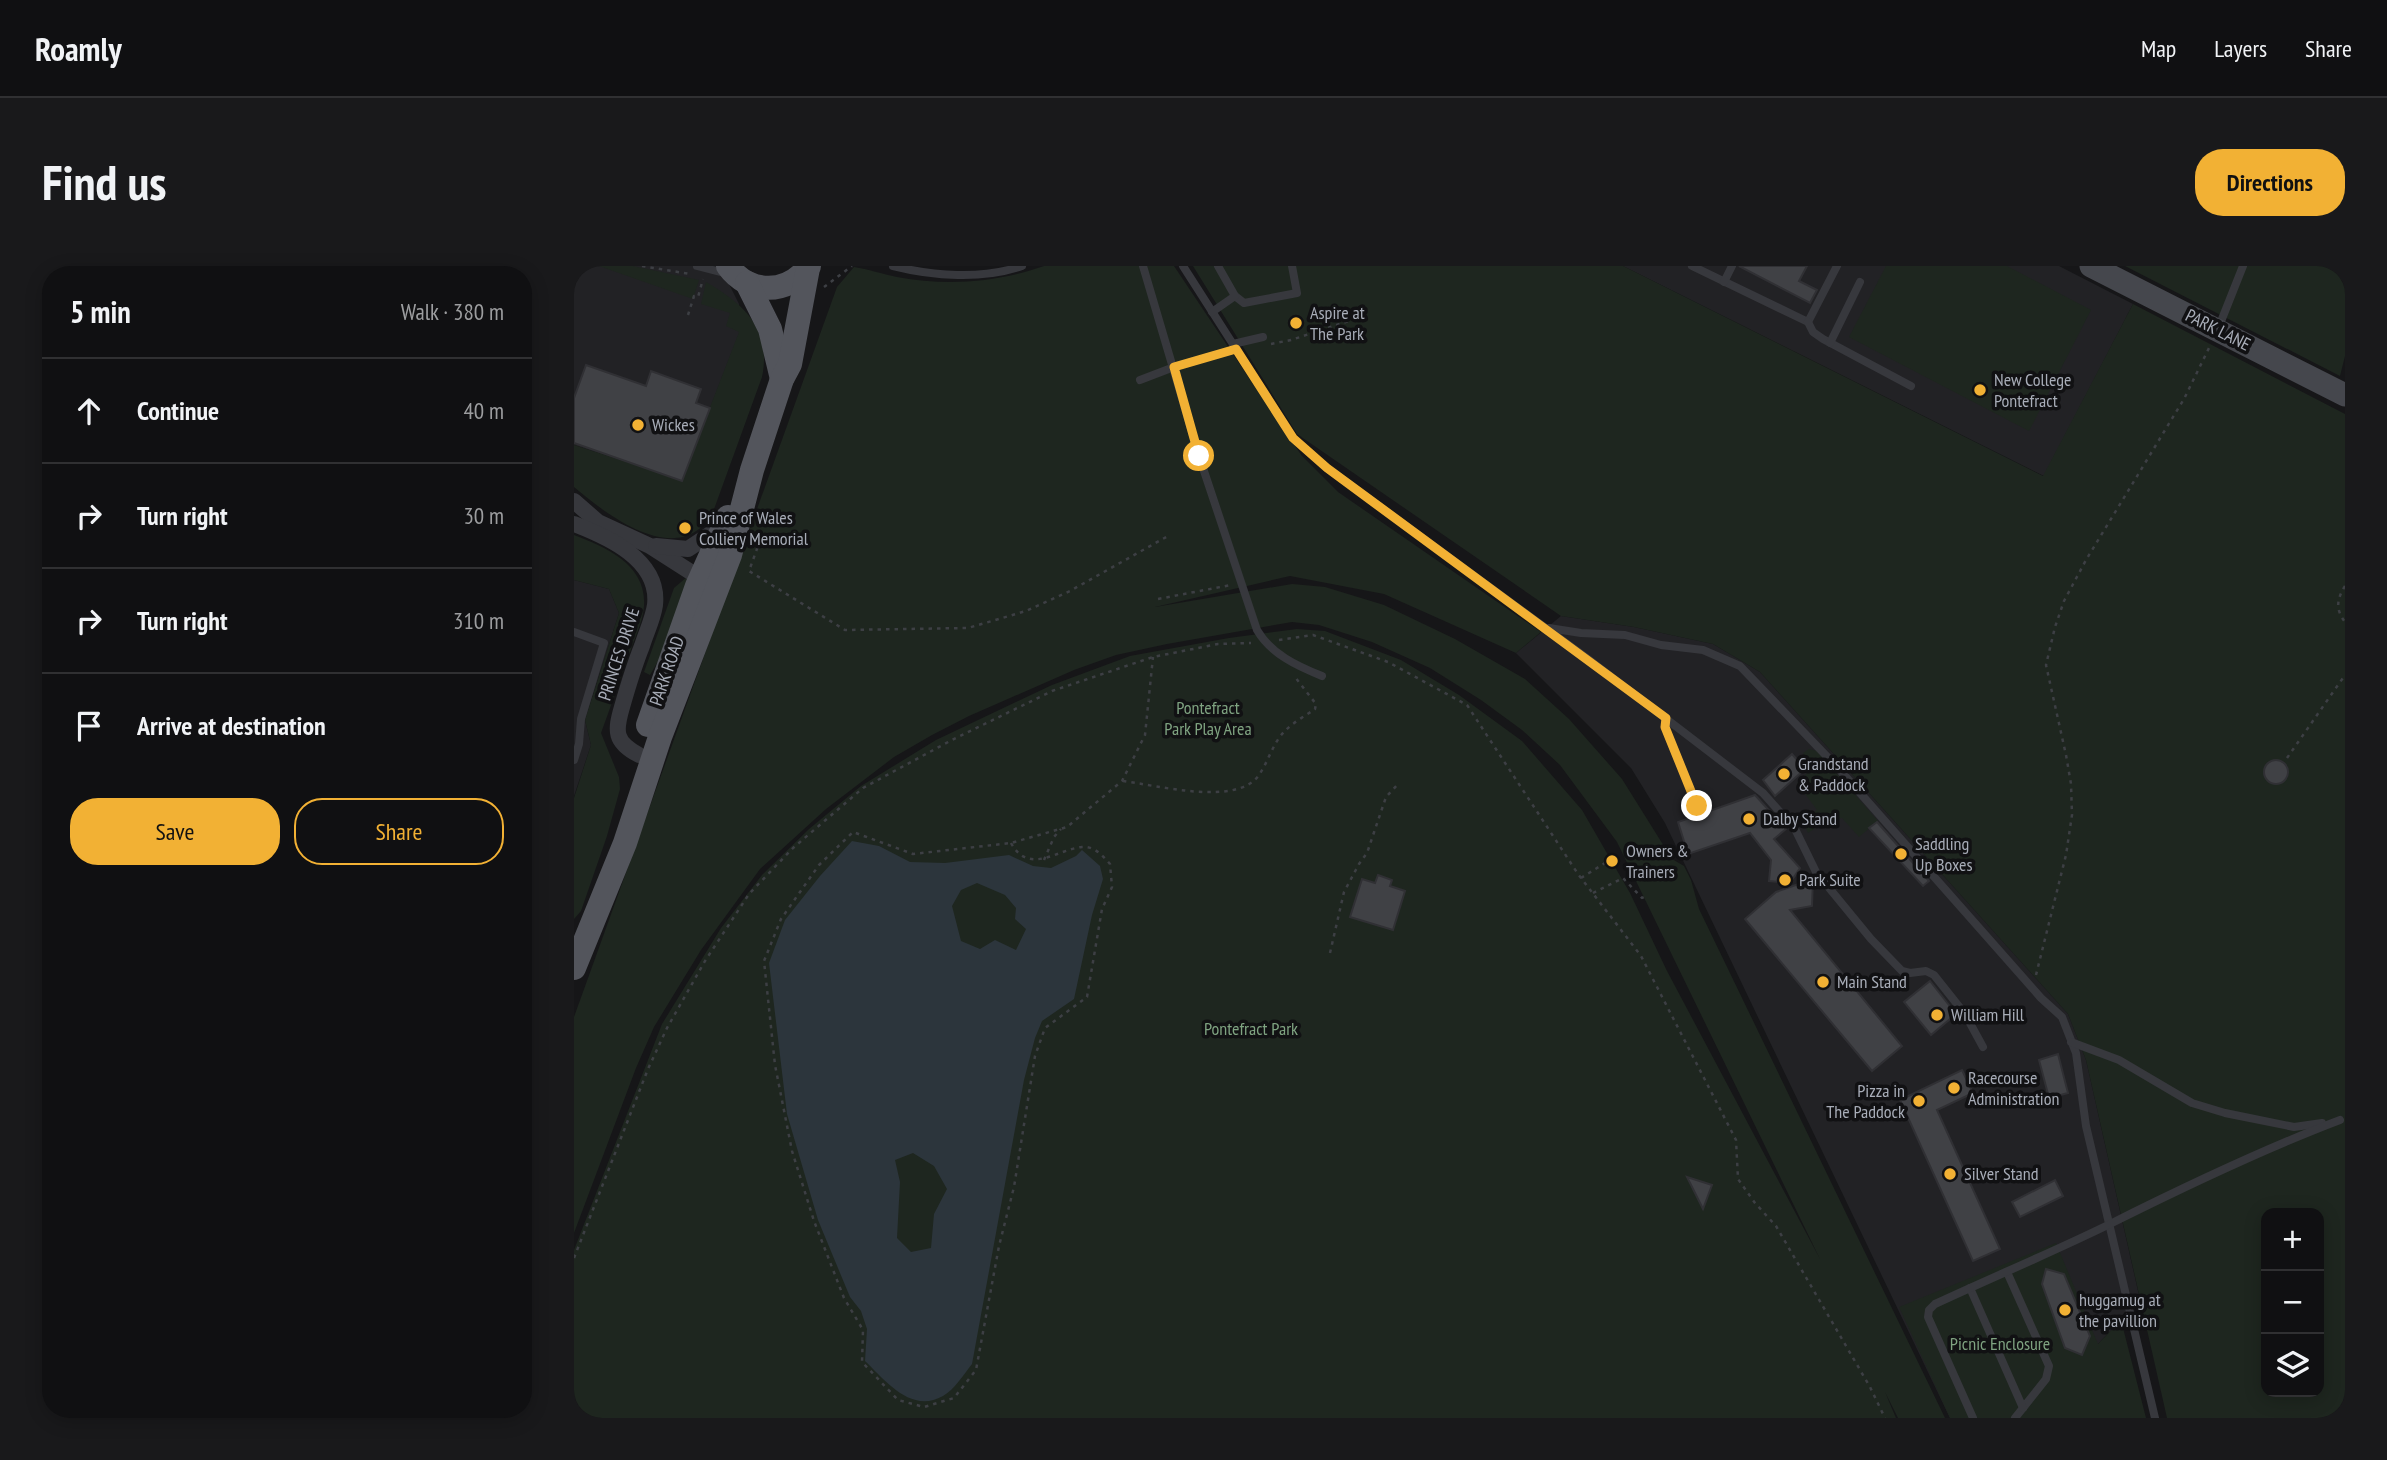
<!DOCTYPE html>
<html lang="en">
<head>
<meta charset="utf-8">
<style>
	body { margin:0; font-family:"PT Sans Narrow",sans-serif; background:#19191b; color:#f1f3f6 }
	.controls { position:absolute; right:21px; bottom:21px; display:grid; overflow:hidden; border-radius:14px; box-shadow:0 4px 18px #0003 }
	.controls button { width:63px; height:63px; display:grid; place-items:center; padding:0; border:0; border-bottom:2px solid #303032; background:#101012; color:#f1f3f6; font:35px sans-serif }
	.stop { position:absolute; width:21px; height:21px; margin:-16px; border:5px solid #f2b134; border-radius:50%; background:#fff }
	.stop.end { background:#f2b134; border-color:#fff; box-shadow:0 2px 7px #0008 }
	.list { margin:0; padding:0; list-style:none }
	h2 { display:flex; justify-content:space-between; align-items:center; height:91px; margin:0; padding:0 28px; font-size:30px }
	h2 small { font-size:23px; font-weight:400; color:#9c9d9f }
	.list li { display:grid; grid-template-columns:46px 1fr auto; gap:21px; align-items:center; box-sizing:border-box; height:105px; padding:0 28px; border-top:2px solid #303032 }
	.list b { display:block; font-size:26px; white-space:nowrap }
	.list em { font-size:23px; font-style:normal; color:#9c9d9f }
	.actions { display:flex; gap:14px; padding:21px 28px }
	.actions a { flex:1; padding:16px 0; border:2px solid #f2b134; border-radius:28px; text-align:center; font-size:24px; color:#f2b134 }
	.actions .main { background:#f2b134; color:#111 }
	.icon { flex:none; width:38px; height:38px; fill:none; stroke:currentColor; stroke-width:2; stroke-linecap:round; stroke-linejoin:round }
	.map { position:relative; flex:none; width:1771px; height:1152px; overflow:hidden; border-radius:28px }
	header { display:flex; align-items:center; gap:42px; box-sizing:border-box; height:98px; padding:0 35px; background:#101012; border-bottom:2px solid #303032 }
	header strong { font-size:33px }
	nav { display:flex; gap:38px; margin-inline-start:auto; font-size:24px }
	.intro { display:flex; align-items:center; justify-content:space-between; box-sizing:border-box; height:168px; padding:0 42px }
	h1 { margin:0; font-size:49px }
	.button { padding:18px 32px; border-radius:28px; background:#f2b134; color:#111; font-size:24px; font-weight:700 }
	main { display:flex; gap:42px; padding:0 42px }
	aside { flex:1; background:#101012; border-radius:28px; box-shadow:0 4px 18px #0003 }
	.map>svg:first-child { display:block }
	.built { fill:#222225 }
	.green { fill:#1e261f; fill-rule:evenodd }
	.water { fill:#2c353c; fill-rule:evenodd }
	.building { fill:#404145; stroke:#303034; stroke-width:2 }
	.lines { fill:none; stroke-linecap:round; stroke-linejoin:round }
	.path { stroke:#3d3f44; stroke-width:2.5; stroke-dasharray:3.5 5; stroke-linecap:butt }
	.service { stroke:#37383d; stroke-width:8 }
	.minor { stroke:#37383d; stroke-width:16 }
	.secondary { stroke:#45474d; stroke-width:23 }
	.primary { stroke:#53555c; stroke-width:24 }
	.route { stroke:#f2b134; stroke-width:9 }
	.poi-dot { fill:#f2b134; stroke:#111113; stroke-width:2.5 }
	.labels { text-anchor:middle; stroke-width:7; stroke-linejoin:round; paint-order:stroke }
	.poi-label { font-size:18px; fill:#a8adb8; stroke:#111113; text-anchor:start }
	.street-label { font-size:18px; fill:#a8adb8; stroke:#111113 }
	.park-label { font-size:18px; fill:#7fa381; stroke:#111113 }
</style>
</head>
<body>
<header>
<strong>Roamly</strong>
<nav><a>Map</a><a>Layers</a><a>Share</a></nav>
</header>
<div class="intro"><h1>Find us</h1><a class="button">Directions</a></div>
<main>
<aside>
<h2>5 min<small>Walk · 380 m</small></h2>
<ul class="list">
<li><svg class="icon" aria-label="ahead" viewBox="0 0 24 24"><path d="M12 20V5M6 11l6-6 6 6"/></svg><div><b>Continue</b></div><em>40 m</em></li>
<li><svg class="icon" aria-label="right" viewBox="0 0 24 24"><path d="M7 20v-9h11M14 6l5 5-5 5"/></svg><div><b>Turn right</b></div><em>30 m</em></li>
<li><svg class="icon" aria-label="right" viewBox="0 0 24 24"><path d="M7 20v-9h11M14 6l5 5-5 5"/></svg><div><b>Turn right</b></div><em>310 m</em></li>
<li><svg class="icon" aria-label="arrive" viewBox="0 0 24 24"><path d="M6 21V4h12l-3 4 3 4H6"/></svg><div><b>Arrive at destination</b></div></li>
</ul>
<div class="actions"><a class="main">Save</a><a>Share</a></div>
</aside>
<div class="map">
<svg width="1771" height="1152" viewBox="0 0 1771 1152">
	<rect width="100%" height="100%" fill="#161618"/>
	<g class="built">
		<polygon points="0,0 146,0 165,38 166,65 108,215 0,179"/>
		<polygon points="1049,0 1485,0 1559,38 1470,210"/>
		<polygon points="0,314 35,323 45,347 11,454 17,479 0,530"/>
		<polygon points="987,350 1060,361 1139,378 1186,406 1494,748 1512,794 1566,1034 1524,1078 1376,1152 1091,557 1057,502 942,387"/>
	</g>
	<g class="green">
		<polygon points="25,0 59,0 125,14 119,33"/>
		<path d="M470 0H600L711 166 728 190 764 226 967 366 942 387 810 328 716 310 581 341 718 318 751 321 810 339 881 373 951 413 995 453 1048 513 1098 593 1110 600 1117 614 1125 643 1371 1152H1324L1311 1126 1322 1152H0V984L88 758 147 662 188 609 235 563 287 520 362 474 478 419 556 390 655 372 723 363 751 365 827 394 885 429 948 475 1008 544 1056 627 1093 705 1246 993 1043 576 986 499 948 464 907 434 856 402 798 376 745 359 718 356 593 378 542 389 500 404 395 450 358 469 320 491 252 543 186 603 127 684 80 761 62 802 0 967V751L263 21 280 1C294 3 308 8 323 11 372 20 422 17 470 0Z"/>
		<path d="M619 0H1049L1469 210 1559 38 1771 148V1152H1593L1512 794 1494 748 1186 406 1139 378 1060 361 987 350 723 168ZM1692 947H1745V1126H1692Z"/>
		<polygon points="1312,0 1433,0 1517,44 1455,165 1275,71"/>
		<polygon points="1551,0 1771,0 1771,90 1766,110"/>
		<path d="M132 16C170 38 198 63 188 111L139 246C106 305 34 250 0 221V179L108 214 165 66 152 60 156 47 127 38Z"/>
		<path d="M0 269C32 281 73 299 70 340 69 355 61 371 56 386 46 413 37 440 27 467L45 511 46 523 33 570 7 645 0 653V532L17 479 11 454 45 347 35 323 0 314Z"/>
		<polygon points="113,311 117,314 93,380 76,409 70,406 100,322"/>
		<path d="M1235 483 1243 485 1304 555 1285 571 1268 552C1255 552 1245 560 1234 567L1228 554 1243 544 1223 517 1238 502 1229 487Z"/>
		<polygon points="1482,977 1524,1078 1547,1054 1572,1152 1376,1152 1325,1041"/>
	</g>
	<path class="water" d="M278 575 305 580 336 596 371 597 435 589 459 600 477 602 502 590 508 584 526 600 529 613 518 649 500 733 468 755 461 772 450 814 398 1098C390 1108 380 1124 369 1130 337 1148 312 1115 291 1095L293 1063 287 1045 276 1031 244 954 213 848 195 697 211 654 246 610ZM403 617 431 629 442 642 441 653 452 663 442 684 421 674 406 683 387 675 378 640 387 624ZM339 887 360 900 373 923 360 948 357 982 337 986 323 972 326 916 321 894Z"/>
	<g class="building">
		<polygon points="1165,0 1233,0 1225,15 1243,24 1236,37"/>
		<polygon points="12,99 72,120 77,105 127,123 122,137 136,142 108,215 0,177 0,132"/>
		<polygon points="1218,488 1231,503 1201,530 1189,514"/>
		<circle cx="1702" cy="506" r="12"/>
		<polygon points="1181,529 1212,563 1200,573 1226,602 1216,617 1195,615 1197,594 1176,567 1114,588 1104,556"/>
		<polygon points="1303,556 1355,615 1349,620 1295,562"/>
		<polygon points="804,609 818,614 816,620 831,625 819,664 776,651 788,613 801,617"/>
		<polygon points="1239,613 1238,640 1216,644 1328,780 1298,805 1171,653 1202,626"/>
		<polygon points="1356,715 1382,748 1357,769 1330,736"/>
		<polygon points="1484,788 1494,827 1475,832 1465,794"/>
		<polygon points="1388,804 1399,827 1363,844 1426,983 1399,995 1326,834"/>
		<polygon points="1113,911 1138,919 1129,943"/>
		<polygon points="1481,914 1489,930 1446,951 1438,936"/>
		<polygon points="1472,1003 1490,1008 1516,1070 1508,1089 1491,1082 1468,1018"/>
	</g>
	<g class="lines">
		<g class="path">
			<polyline points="68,0 116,8"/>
			<polyline points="250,21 278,0"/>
			<polyline points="114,49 120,30 124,31 129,13"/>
			<polyline points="697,78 717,74 790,50"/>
			<polyline points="178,277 184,280 175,305 271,364 394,362 452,345 496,325 594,270"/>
			<path d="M1771 320C1763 333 1761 343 1771 356"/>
			<polyline points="584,333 657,319"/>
			<polyline points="705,374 739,369 814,396 893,439 1004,608 1067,690 1162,874 1164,913 1181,937 1202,960 1296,1121 1311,1152"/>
			<polyline points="1713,492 1771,409"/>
			<path d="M549 515C582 519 663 541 685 509 694 496 699 477 710 466 718 457 731 450 741 443L742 438 721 411"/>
			<path d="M437 577C455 610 484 583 508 581 521 580 529 590 536 598L538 621 528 643 513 731 471 762 461 790 440 921 425 980 402 1104 380 1132 350 1141 324 1134 288 1096 289 1064 270 1032 240 955 218 885 201 799 190 695 207 653 245 599 279 566 339 588 437 577 493 561 548 515 571 469 579 391"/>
			<polyline points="470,594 480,571 487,563"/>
			<polyline points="1007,612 1031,597"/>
			<polyline points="1019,627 1049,612 1068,632 1070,631"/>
			<polyline points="756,687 770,626 785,598 793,587 812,531 824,518"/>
			<polyline points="1462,709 1492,589 1498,549 1497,518 1492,489 1472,399 1481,361 1490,335 1512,294 1610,133 1635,82"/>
			<polyline points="0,992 74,803 93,762 131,695 175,628 219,582 289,522 376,475 478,425 579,391 644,378 677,377"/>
		</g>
		<g class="service">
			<polyline points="123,0 154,8"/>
			<path d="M319 0C359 10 408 14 448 0"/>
			<path d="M569 0 625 190 683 364C697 388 723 400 748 410"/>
			<polyline points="609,0 719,172 753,202 1014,393 1189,527 1221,563 1242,606 1297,673 1328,705 1336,707 1352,705 1360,709 1391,748 1409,781"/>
			<polyline points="1118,0 1234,56 1263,0"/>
			<polyline points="1150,16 1158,0"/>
			<polyline points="661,30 670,37 723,27 718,0"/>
			<polyline points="638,46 661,30 644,0"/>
			<polyline points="1234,56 1239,66 1249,73 1337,120"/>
			<polyline points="1644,63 1669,0"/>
			<polyline points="1256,77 1286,16"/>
			<polyline points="659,78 689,71"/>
			<polyline points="566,114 600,101 662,83"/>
			<polyline points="975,362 1007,367 1051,369 1087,379 1129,384 1166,400 1264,502 1467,732 1488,751 1502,787 1512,860 1581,1152"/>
			<polyline points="0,366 30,377 7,453 5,478 0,494"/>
			<polyline points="1092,452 1091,461 1123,540"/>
			<polyline points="1497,776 1545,794 1618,837 1651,847 1720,861 1748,857"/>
			<polyline points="1433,1006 1475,1100 1472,1113 1441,1152"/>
			<polyline points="1396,1022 1449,1142"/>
			<path d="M1399 1152 1354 1051 1355 1044 1361 1038C1419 1011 1479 986 1536 958 1612 920 1687 884 1766 854"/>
		</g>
		<g class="minor">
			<polyline points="0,235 24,256 76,280 126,312 130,317"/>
			<path d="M0 258C34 271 86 294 81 339 79 353 72 367 68 380 60 400 54 420 48 441 41 465 40 476 65 489"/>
			<polyline points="82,280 114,283 147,261"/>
		</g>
		<polyline class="secondary" points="1517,0 1771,129"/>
		<g class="primary">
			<path d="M154 0C175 29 214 29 235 0"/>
			<polyline points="173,17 196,63 208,113"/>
			<polyline points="74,459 123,320 154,251"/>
			<polyline points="0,702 51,577 86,471 156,289 178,204 208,113 216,98 234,2"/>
		</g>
	</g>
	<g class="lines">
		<polyline class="route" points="625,190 600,101 662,83 719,172 753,202 1092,452 1091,461 1123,540"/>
	</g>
	<g class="poi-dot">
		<circle cx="722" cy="57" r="7"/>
		<circle cx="1406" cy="124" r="7"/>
		<circle cx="64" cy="159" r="7"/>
		<circle cx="111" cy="262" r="7"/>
		<circle cx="1210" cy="508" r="7"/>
		<circle cx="1175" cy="553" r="7"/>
		<circle cx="1327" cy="588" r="7"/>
		<circle cx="1038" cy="595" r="7"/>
		<circle cx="1211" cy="614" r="7"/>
		<circle cx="1249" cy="716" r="7"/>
		<circle cx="1363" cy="749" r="7"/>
		<circle cx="1380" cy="822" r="7"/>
		<circle cx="1345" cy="835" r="7"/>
		<circle cx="1376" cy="908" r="7"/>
		<circle cx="1491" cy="1044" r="7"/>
	</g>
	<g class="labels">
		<g class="poi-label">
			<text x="736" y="53">Aspire at<tspan x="736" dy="21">The Park</tspan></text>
			<text x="1420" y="120">New College<tspan x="1420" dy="21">Pontefract</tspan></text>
			<text x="78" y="165">Wickes</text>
			<text x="125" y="258">Prince of Wales<tspan x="125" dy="21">Colliery Memorial</tspan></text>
			<text x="1224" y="504">Grandstand<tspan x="1224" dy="21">&amp; Paddock</tspan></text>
			<text x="1189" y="559">Dalby Stand</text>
			<text x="1341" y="584">Saddling<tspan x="1341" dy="21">Up Boxes</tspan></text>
			<text x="1052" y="591">Owners &amp;<tspan x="1052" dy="21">Trainers</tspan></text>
			<text x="1225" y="620">Park Suite</text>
			<text x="1263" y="722">Main Stand</text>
			<text x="1377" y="755">William Hill</text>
			<text x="1394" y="818">Racecourse<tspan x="1394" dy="21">Administration</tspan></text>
			<text x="1331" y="831" text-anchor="end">Pizza in<tspan x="1331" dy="21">The Paddock</tspan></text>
			<text x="1390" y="914">Silver Stand</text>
			<text x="1505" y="1040">huggamug at<tspan x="1505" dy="21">the pavillion</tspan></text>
		</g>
		<g class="street-label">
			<text transform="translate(1644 64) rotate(27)" y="6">PARK LANE</text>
			<text transform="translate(45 388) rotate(-72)" y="6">PRINCES DRIVE</text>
			<text transform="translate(93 405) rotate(-71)" y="6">PARK ROAD</text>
		</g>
		<g class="park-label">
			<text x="634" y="448">Pontefract<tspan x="634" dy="21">Park Play Area</tspan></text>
			<text x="677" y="769">Pontefract Park</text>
			<text x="1426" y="1084">Picnic Enclosure</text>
		</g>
	</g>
</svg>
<div class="controls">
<button>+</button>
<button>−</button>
<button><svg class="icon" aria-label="layers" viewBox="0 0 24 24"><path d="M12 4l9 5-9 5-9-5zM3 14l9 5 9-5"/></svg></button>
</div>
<div class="stop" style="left:625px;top:190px"></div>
<div class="stop end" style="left:1123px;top:540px"></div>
</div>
</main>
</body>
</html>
